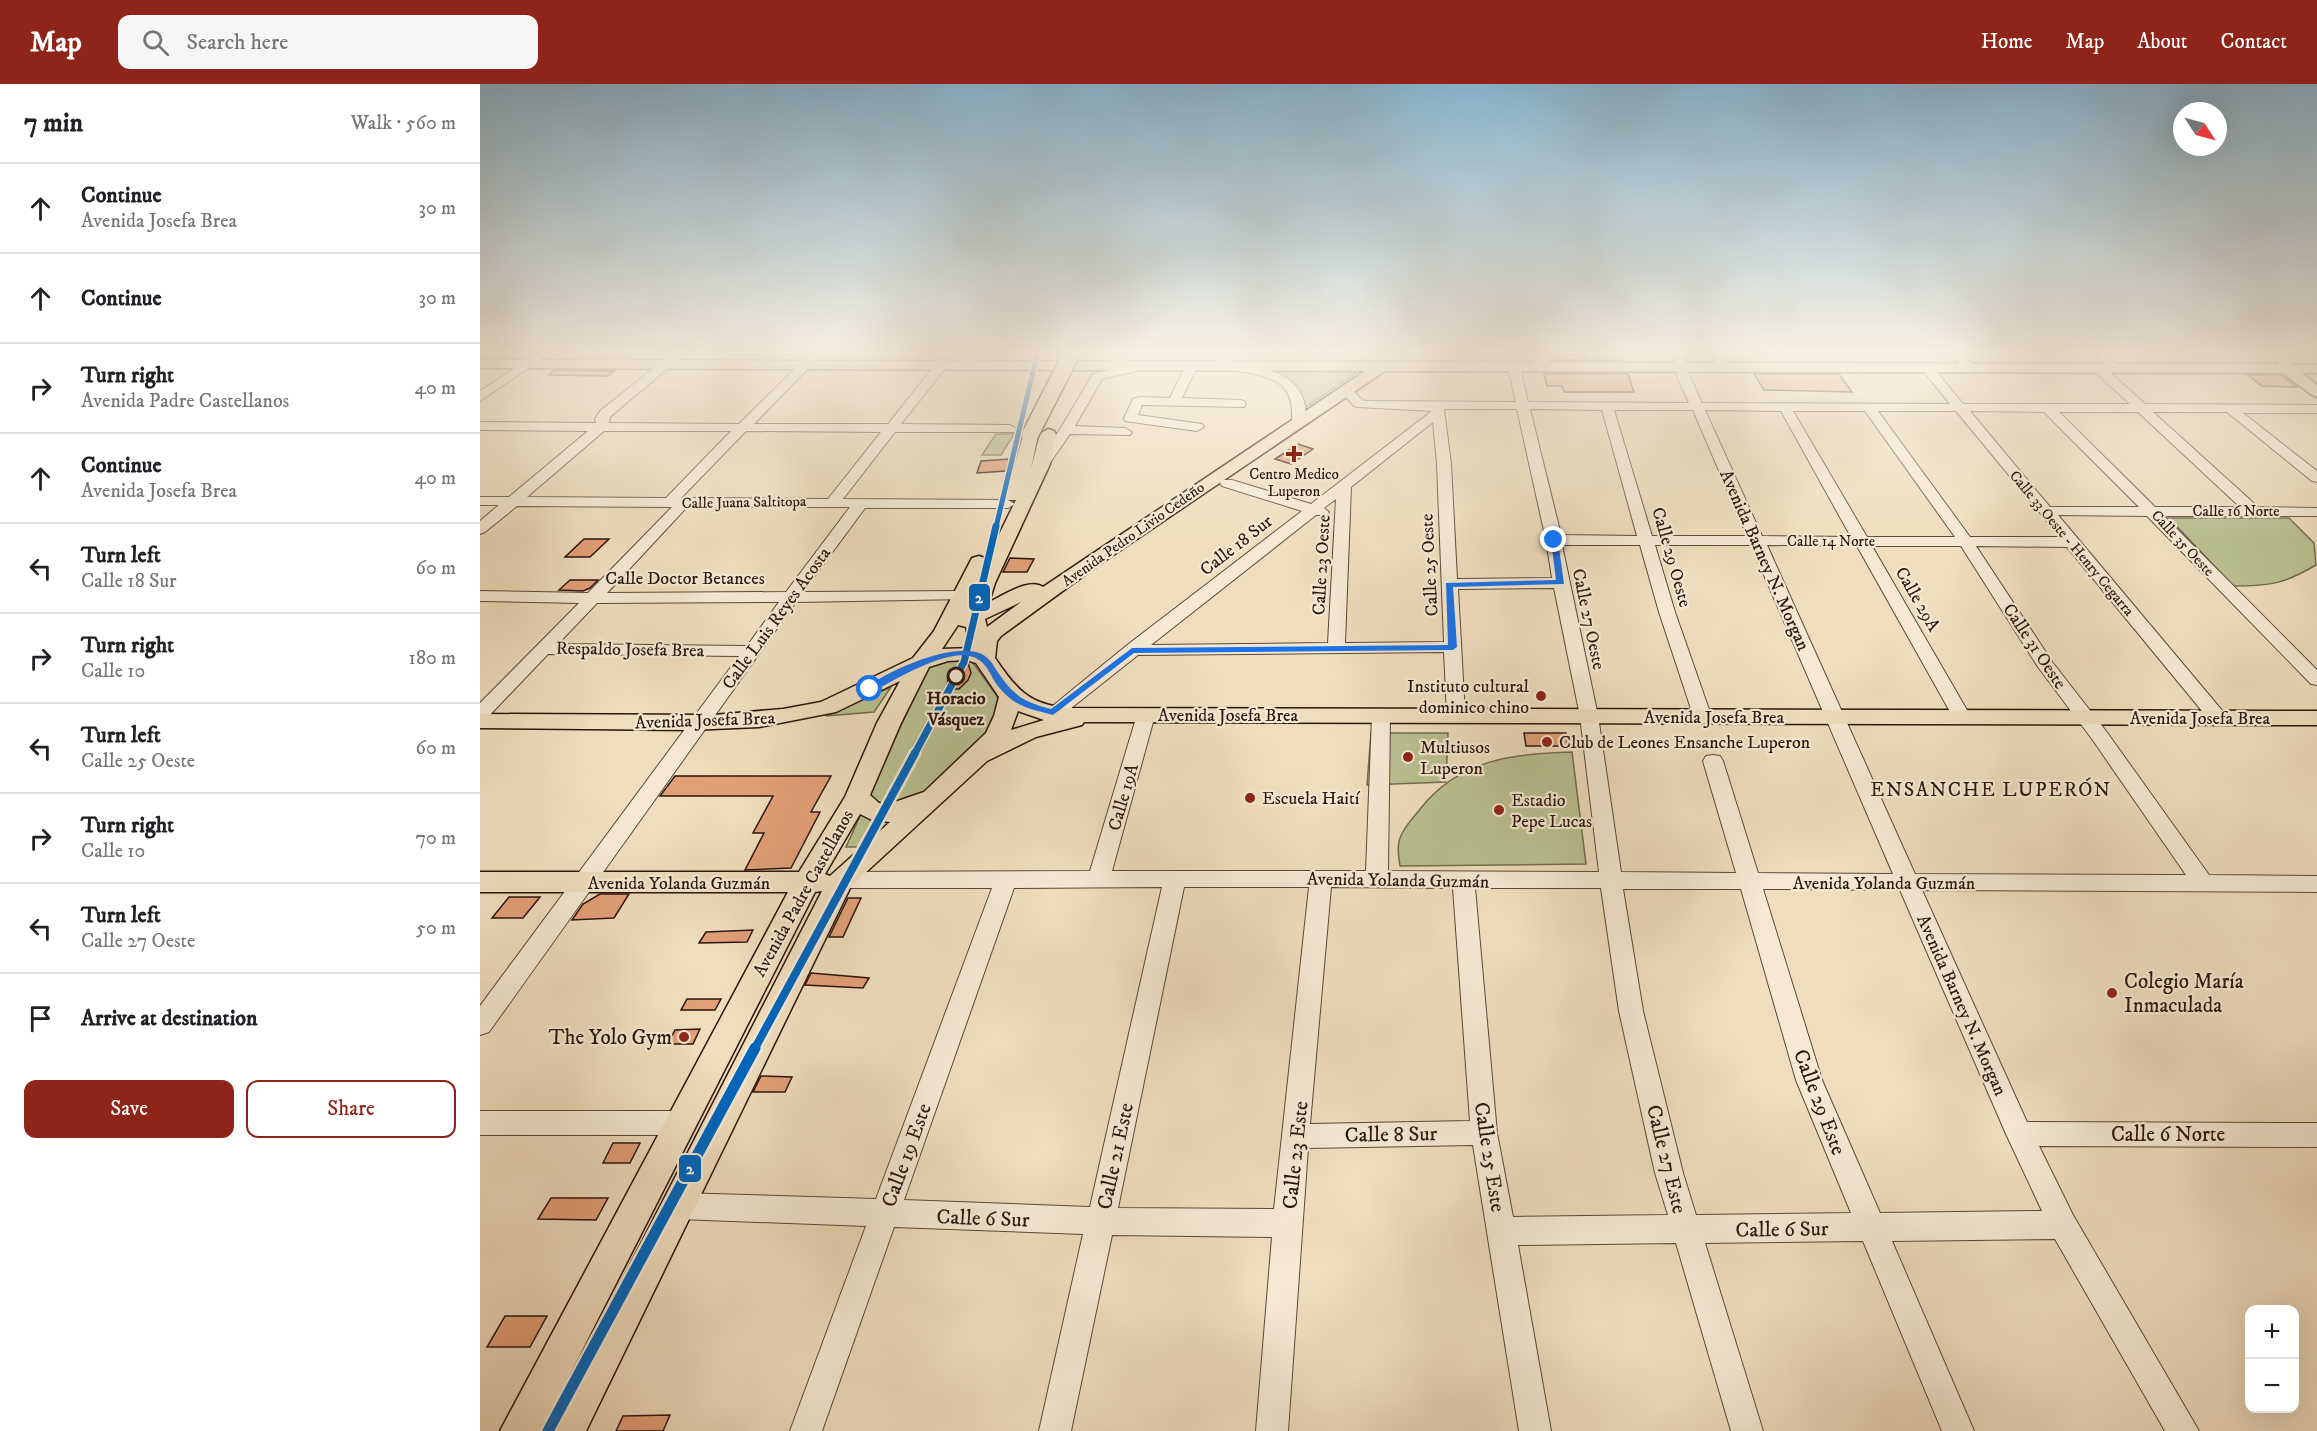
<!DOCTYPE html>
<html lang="en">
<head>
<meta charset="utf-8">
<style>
	body { margin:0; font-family:"IM FELL DW Pica",serif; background:#f6f6f6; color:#202124 }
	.controls { position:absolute; right:18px; bottom:18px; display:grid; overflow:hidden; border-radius:12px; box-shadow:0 6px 24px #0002 }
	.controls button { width:54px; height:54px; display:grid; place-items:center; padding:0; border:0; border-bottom:2px solid #e0e0e0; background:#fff; color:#202124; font:30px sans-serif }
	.compass { position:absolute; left:1693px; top:18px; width:54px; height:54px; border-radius:50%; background:#fff; box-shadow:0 6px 24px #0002; rotate:126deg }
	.stop { position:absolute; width:18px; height:18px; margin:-14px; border:4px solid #1a73e8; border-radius:50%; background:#fff }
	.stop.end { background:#1a73e8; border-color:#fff; box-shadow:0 2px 6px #0008 }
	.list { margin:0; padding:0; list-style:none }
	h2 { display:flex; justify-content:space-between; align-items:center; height:78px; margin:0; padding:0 24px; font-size:26px }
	h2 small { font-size:20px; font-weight:400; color:#757577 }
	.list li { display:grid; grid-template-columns:39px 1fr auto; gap:18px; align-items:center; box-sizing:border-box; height:90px; padding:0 24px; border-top:2px solid #e0e0e0 }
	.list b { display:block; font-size:22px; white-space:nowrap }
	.list p { margin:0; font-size:20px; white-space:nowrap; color:#757577 }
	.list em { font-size:20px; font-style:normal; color:#757577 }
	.actions { display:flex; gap:12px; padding:18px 24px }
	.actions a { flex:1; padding:14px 0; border:2px solid #8f2418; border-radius:12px; text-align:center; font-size:21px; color:#8f2418 }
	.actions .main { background:#8f2418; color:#fff }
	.icon { flex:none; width:33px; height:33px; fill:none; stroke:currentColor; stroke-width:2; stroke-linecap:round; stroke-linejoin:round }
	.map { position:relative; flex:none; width:1837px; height:1347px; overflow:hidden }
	header { display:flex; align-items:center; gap:36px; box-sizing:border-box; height:84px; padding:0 30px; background:#8f2418; color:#fff }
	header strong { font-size:28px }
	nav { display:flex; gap:33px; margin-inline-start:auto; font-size:21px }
	.search { width:420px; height:54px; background:#f6f6f6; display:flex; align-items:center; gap:15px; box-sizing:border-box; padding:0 21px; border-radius:12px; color:#757577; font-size:22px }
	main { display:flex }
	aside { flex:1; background:#fff }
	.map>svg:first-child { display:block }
	.green { fill:#b9c191; stroke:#726b4f; stroke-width:1.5 }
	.building { fill:#e39f78; stroke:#2b150d; stroke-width:1.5 }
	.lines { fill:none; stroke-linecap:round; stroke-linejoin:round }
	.minor-casing { stroke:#5c4739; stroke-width:2 }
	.major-casing { stroke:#2b150d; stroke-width:3 }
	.minor { fill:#f5e9d4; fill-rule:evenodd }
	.major { fill:#efddbd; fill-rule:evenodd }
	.major-bridge-casing { stroke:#2b150d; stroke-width:19; stroke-linecap:butt }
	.major-bridge { stroke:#efddbd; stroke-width:16 }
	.metro-1-far3-casing { stroke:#f5e9d4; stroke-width:8 }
	.metro-1-far2-casing { stroke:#f5e9d4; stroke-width:10 }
	.metro-1-far1-casing { stroke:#f5e9d4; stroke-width:13 }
	.metro-1-casing { stroke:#f5e9d4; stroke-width:16 }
	.metro-1-far3 { stroke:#0065bd; stroke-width:5 }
	.metro-1-far2 { stroke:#0065bd; stroke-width:7 }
	.metro-1-far1 { stroke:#0065bd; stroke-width:8 }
	.metro-1 { stroke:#0065bd; stroke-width:11 }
	.route { fill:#1a73e8 }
	.poi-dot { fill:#8f2418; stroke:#f5e9d4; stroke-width:2 }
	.stop-dot { fill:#f5e9d4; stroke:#2b150d; stroke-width:3 }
	.labels { text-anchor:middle; stroke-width:4.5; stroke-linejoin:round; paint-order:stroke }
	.far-poi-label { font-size:15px; fill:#2b150d; stroke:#f5e9d4 }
	.far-street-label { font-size:15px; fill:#2b150d; stroke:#f5e9d4 }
	.street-label { font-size:18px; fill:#2b150d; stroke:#f5e9d4 }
	.poi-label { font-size:18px; fill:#2b150d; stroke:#f5e9d4; text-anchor:start }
	.stop-label { font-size:18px; font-weight:bold; fill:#2b150d; stroke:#f5e9d4 }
	.neighbourhood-label { font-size:20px; letter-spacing:1.5px; fill:#2b150d; stroke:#f5e9d4 }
	.near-poi-label { font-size:21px; fill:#2b150d; stroke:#f5e9d4; text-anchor:start }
	.near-street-label { font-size:21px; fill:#2b150d; stroke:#f5e9d4 }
	.line-badge { stroke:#f5e9d4; stroke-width:2 }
	.badge-label { font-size:16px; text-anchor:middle; font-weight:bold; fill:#fff }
</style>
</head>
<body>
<header>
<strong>Map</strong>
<div class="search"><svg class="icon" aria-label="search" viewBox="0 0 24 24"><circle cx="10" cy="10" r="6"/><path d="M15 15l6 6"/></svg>Search here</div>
<nav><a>Home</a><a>Map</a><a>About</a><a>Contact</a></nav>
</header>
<main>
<aside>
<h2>7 min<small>Walk · 560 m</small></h2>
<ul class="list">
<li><svg class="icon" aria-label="ahead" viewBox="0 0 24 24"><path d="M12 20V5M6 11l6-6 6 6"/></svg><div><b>Continue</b><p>Avenida Josefa Brea</p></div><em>30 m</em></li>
<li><svg class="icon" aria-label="ahead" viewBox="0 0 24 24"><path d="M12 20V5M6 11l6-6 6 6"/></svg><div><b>Continue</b></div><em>30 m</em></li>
<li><svg class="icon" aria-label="right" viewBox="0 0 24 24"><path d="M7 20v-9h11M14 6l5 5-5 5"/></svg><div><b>Turn right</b><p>Avenida Padre Castellanos</p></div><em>40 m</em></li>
<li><svg class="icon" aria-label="ahead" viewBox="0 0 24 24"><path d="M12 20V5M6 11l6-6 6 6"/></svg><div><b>Continue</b><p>Avenida Josefa Brea</p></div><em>40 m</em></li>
<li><svg class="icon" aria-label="left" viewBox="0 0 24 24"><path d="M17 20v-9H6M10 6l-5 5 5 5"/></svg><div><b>Turn left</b><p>Calle 18 Sur</p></div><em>60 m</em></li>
<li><svg class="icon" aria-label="right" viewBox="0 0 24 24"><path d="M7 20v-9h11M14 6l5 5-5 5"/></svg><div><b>Turn right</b><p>Calle 10</p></div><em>180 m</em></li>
<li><svg class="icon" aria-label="left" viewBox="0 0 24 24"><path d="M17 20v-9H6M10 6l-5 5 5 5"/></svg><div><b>Turn left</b><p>Calle 25 Oeste</p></div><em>60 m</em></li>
<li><svg class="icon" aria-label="right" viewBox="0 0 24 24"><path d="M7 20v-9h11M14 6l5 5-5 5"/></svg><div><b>Turn right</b><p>Calle 10</p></div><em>70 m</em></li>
<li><svg class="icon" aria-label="left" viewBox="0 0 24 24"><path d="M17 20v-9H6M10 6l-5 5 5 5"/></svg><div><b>Turn left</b><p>Calle 27 Oeste</p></div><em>50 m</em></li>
<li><svg class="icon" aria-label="arrive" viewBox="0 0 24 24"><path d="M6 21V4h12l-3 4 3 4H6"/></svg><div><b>Arrive at destination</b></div></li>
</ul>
<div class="actions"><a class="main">Save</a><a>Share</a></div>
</aside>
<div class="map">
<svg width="1837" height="1347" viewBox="0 0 1837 1347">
	<rect width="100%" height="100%" fill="#efddbd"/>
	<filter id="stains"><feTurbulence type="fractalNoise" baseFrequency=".00333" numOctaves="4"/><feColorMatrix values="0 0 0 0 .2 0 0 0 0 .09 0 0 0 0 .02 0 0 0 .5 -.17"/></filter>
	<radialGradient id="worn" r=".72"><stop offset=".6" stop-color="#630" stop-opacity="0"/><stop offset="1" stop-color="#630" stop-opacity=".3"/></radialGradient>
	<g class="green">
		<polygon points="785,286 870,286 876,289 826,323 815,300"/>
		<polygon points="516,350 534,350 521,371 502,371"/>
		<path d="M1689 434H1809L1834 459 1836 481C1804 500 1790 502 1753 502Z"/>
		<path d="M467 575 491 576 519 615C508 675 427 727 381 763H366L447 584Z"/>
		<polygon points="411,603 394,628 346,632"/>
		<polygon points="891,649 968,649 966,698 887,701"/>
		<path d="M1092 668 1106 780 920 782C919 775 917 765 919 758 921 746 934 733 941 724 980 675 1033 670 1092 668Z"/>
	</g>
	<g class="building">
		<polygon points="0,267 55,267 44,274 0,274"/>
		<polygon points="1140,268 1143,276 1073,276 1083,269 1105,273 1105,269"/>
		<polygon points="154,270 149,274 94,274 99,271"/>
		<polygon points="75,286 134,287 128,292 69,291"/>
		<polygon points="1064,290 1148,290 1154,308 1084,308 1082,302 1067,302"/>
		<polygon points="1274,290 1359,290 1372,308 1284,306"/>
		<polygon points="1768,291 1801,291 1817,303 1782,302"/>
		<polygon points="818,360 833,365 811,380 795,375"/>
		<polygon points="529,375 526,387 497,389 501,377"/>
		<polygon points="104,455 129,455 110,473 85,473"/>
		<polygon points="530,474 554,475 547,488 523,488"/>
		<polygon points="90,496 118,496 110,504 103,507 79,506"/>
		<polygon points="482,579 488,579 491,589 488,596 479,605 467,605 468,593 475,585 480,584"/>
		<polygon points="1044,649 1086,649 1088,662 1046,662"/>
		<polygon points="195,692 351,692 331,728 340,728 311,784 265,786 284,749 273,749 293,712 180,712"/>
		<polygon points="120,810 149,810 134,834 92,836 103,820"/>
		<polygon points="29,813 60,813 43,834 12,834"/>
		<polygon points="368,814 381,814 363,853 349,853"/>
		<polygon points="273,846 267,858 219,859 226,848"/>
		<polygon points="331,889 389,894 383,904 325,901"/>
		<polygon points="207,915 241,915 235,926 201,926"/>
		<polygon points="220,945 213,960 188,960 195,946"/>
		<polygon points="281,992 312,993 305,1008 273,1008"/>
		<polygon points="133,1059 160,1059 150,1079 123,1079"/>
		<polygon points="71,1114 128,1114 116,1136 58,1135"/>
		<polygon points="25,1232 67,1232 50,1263 7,1263"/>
		<polygon points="190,1331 183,1347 136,1347 143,1332"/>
	</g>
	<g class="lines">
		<g class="minor-casing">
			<g id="minor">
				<polygon points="60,267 73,267 0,317 0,307"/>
				<path d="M195 267H208L130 333 129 339 259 340 333 267H345L274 340H408L459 276H467V282L421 340 530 341 537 345 535 348H415L363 415 528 416 535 420 528 424H385L323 508 482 507 490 512 488 515 316 518 9 948 0 951V922L259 572 68 570 7 634 0 636V619L99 519 0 517V507L108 509 192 423 37 422 5 448 0 450V437L19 421H0V413H29L108 347 0 346V338L116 339 115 335 120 327ZM124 347H251L186 414 47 413ZM266 347 401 348 348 415 201 414ZM207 423H370L306 508 127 509ZM299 518 267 562 78 560 117 519Z"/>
				<polygon points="502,267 518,267 481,283 473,283 471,280"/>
				<polygon points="628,267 640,267 640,272 649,278 643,282 630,276"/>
				<path d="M754 267H768L749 279C777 283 815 285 824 318 826 325 826 334 823 341L818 342 812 338C814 301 798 294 764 288 756 287 748 287 742 283L736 285 730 281Z"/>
				<polygon points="1068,267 1081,267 1057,286 1049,286 1049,280"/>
				<path d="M1200 267H1212L1206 274V283L1222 319 1470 320 1441 284 1447 280 1451 281 1483 320H1650L1614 287 1612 284 1618 280 1622 281 1665 320 1837 321V329H1763L1837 387V398L1832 397 1747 328H1673L1778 423 1837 424V432H1684L1837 586V601L1831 600 1667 432 1578 431 1745 630 1747 634 1745 638H1731L1587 463 1496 462 1573 579 1626 647 1729 791 1837 792V808L1442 806 1547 1038 1837 1039V1063L1559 1062 1593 1131 1719 1347H1685L1575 1155 1412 1157 1494 1347H1462L1383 1157 1225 1159 1283 1347H1251L1196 1159 1038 1161 1071 1347H1039L993 1061 828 1064 808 1347H776L792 1153 632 1151 591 1347H559L603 1150 414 1143 342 1347H310L386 1142 199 1135 189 1131 185 1122 189 1113 199 1109 396 1115 512 804H361L353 802 350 796 353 790 361 788 610 787 657 631 659 627H673L675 631 632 787H886L892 632 894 628H908L910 632 908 787 1119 788 1100 632 1074 504 978 505 985 632 983 636H969L967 632 964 568 658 571 580 633H566L564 629 646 562 822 427 742 402 740 399 742 396H752L831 420 952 327 878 323 874 322 860 306 862 303H870L882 316 887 317 1036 318 1028 283 1034 279 1040 283 1048 318 1209 319C1203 303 1187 282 1200 267ZM964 325H1037L1066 456 1072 494 977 495 971 380ZM1050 325 1122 326 1157 452 1081 451ZM1134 326H1213L1267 452H1172ZM1225 326 1301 327 1371 453 1282 452ZM1313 327H1385L1475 453H1387ZM1398 327H1476L1580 453H1490ZM1490 327 1564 328 1659 423H1570ZM1579 328H1658L1760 423H1675ZM953 338 957 380 964 558 865 559 871 403ZM856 415 848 559 671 561 836 431H847L849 428 844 424ZM1082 461H1160L1179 528 1214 634 1216 638H1230L1232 634 1195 528 1175 461H1271L1413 790 1278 789 1243 677 1240 672 1233 671 1226 672 1223 677 1256 789 1141 788 1118 632ZM1287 461 1377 462 1473 633 1475 637H1489L1491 633 1392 462H1481L1558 583 1612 655 1706 791 1435 790ZM682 803 610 1123 424 1116 534 804ZM704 803H829L794 1125 638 1124ZM851 803 973 804 990 1037 830 1040ZM995 804H1121L1139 927 1175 1089 1188 1131 1033 1133 1017 1049ZM1143 805H1261L1316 996 1371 1129 1216 1131 1203 1089 1163 927ZM1283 805 1420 806 1526 1050 1562 1127 1400 1129 1342 996Z"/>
				<polygon points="1231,267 1243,267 1248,283 1246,286 1238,286"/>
				<polygon points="1468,267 1480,267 1496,284 1494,287 1486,287"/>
				<polygon points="1613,267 1625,267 1640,284 1638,287 1630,287"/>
				<polygon points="712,277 718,281 702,314 760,316 764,317 766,320 764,323 662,321 658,331 722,340 724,343 717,347 645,337 644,334 653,315 660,313 690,314 706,281"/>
				<polygon points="657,279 661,280 661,286 622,295 595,342 645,344 652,348 650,351 590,350 567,383 557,383 555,380 579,347 613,290"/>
				<polygon points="0,1027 200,1027 209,1031 213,1039 209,1047 200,1051 0,1051"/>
			</g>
		</g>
		<g class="major-casing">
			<path id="major" d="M1798 267H1812V281H1837V289H1822L1837 301V313L1832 311 1803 289 905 287 617 482 521 552 517 557 515 574C536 605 549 621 588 624L1837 627V641L622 638H604L602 641 556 653 507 677 371 802 106 1347H65L342 807 335 808 61 1347H20L308 808H0V788H319L365 713 397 639 420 597 356 628 279 643 210 646 0 644V630L233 631 303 625 341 618 433 574 454 547 492 474 499 472 507 475 536 416H525L522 412 533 387 544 348H556L558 351 551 385 560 350 568 345 574 347 576 350 570 380 515 499 509 518C523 512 549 493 563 503L885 287 0 284V276L1798 280ZM541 518 507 543 505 535ZM478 541 486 543 491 564 462 565ZM486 576 496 579 519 613 514 632 506 649 444 708 409 720 399 719 390 711 421 639 449 583 468 577ZM538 627 564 636 531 646ZM380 730 392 736 410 738 350 792 345 790Z"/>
		</g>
		<use href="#minor" class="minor"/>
		<use href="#major" class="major"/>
		<g class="major-bridge-casing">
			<polyline id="major-bridge" points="550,351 593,267"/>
		</g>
		<use href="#major-bridge" class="major-bridge"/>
		<g class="metro-1-far3-casing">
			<polyline id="metro-1-far3" points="516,443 558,267"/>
		</g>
		<g class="metro-1-far2-casing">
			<polyline id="metro-1-far2" points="434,671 484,578 516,442"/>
		</g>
		<g class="metro-1-far1-casing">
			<polyline id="metro-1-far1" points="274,966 435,669"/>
		</g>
		<g class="metro-1-casing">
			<polyline id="metro-1" points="68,1347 275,964"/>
		</g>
		<use href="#metro-1-far3" class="metro-1-far3"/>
		<use href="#metro-1-far2" class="metro-1-far2"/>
		<use href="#metro-1-far1" class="metro-1-far1"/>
		<use href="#metro-1" class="metro-1"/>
	</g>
	<linearGradient id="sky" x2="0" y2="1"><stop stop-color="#89b7d2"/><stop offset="0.59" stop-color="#f8f0e1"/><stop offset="1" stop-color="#f8f0e1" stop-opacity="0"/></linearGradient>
	<rect width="1837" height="455" fill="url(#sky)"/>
	<path class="route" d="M1074 453 1078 456 1084 500 973 503 977 563 973 566 654 569 573 631C546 624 532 622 515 598 511 591 506 580 499 576 475 558 416 596 393 607L385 605C405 587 480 554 505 572 511 576 515 584 519 590 535 613 545 618 571 625L652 564 968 561 966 499 1076 496 1071 456Z"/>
	<g class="poi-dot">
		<path d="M811 361h6v6h6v6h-6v6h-6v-6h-6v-6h6z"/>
		<circle cx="1061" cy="612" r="6"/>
		<circle cx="1067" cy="658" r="6"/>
		<circle cx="928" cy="673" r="6"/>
		<circle cx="770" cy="714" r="6"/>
		<circle cx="1019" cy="726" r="6"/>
		<circle cx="1632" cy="909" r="6"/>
		<circle cx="204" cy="953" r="6"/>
	</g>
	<circle class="stop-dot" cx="476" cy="592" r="8"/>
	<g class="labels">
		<g class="far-poi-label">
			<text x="814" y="395">Centro Medico<tspan x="814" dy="17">Luperon</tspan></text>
		</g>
		<g class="far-street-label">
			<text transform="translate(264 418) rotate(-1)" y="5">Calle Juana Saltitopa</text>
			<text x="1756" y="432">Calle 16 Norte</text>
			<text transform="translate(653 450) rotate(-35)" y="5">Avenida Pedro Livio Cedeño</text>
			<text x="1351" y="462">Calle 14 Norte</text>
			<text transform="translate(1592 459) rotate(50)" y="5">Calle 33 Oeste - Henry Cegarra</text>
			<text transform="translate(1703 459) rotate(47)" y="5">Calle 35 Oeste</text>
		</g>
		<g class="street-label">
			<text transform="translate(756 461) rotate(-38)" y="6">Calle 18 Sur</text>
			<text transform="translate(1192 473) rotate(74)" y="6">Calle 29 Oeste</text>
			<text transform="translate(1285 476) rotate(66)" y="6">Avenida Barney N. Morgan</text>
			<text transform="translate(841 481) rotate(-87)" y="6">Calle 23 Oeste</text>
			<text transform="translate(949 481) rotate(-93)" y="6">Calle 25 Oeste</text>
			<text x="205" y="500">Calle Doctor Betances</text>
			<text transform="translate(1438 515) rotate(60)" y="6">Calle 29A</text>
			<text transform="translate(296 534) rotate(-54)" y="6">Calle Luis Reyes Acosta</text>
			<text transform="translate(1109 535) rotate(78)" y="6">Calle 27 Oeste</text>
			<text transform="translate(1555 562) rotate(56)" y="6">Calle 31 Oeste</text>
			<text transform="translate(150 565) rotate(1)" y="6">Respaldo Josefa Brea</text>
			<text x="748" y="637">Avenida Josefa Brea</text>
			<text x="1234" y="639">Avenida Josefa Brea</text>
			<text x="1720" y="640">Avenida Josefa Brea</text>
			<text transform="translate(225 636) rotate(-2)" y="6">Avenida Josefa Brea</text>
			<text transform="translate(643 713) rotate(-74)" y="6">Calle 19A</text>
			<text transform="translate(918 796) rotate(1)" y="6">Avenida Yolanda Guzmán</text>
			<text x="199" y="805">Avenida Yolanda Guzmán</text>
			<text x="1404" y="805">Avenida Yolanda Guzmán</text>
			<text transform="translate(323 809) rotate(-61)" y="6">Avenida Padre Castellanos</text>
			<text transform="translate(1482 921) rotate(66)" y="6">Avenida Barney N. Morgan</text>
		</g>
		<g class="poi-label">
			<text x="1049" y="608" text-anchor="end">Instituto cultural<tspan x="1049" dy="21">dominico chino</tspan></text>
			<text x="1079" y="664">Club de Leones Ensanche Luperon</text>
			<text x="940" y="669">Multiusos<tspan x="940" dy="21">Luperon</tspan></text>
			<text x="782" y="720">Escuela Haití</text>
			<text x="1031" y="722">Estadio<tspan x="1031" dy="21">Pepe Lucas</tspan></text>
		</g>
		<g class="stop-label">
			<text x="476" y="620">Horacio<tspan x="476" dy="21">Vásquez</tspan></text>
		</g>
		<g class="neighbourhood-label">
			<text x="1511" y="712">ENSANCHE LUPERÓN</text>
		</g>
		<g class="near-poi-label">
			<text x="1644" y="904">Colegio María<tspan x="1644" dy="24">Inmaculada</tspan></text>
			<text x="192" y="960" text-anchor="end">The Yolo Gym</text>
		</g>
		<g class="near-street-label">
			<text transform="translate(1340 1018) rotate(69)" y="7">Calle 29 Este</text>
			<text transform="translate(911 1050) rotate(-1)" y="7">Calle 8 Sur</text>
			<text x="1688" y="1057">Calle 6 Norte</text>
			<text transform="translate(426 1071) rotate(-70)" y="7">Calle 19 Este</text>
			<text transform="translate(815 1071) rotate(-84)" y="7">Calle 23 Este</text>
			<text transform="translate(635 1072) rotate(-78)" y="7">Calle 21 Este</text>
			<text transform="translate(1010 1073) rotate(81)" y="7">Calle 25 Este</text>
			<text transform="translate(1187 1075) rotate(76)" y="7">Calle 27 Este</text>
			<text transform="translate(503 1134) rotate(2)" y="7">Calle 6 Sur</text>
			<text transform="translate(1302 1145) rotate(-1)" y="7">Calle 6 Sur</text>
		</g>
	</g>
	<g class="line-badge">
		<rect x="488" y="499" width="23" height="29" rx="6" fill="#0065bd"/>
		<rect x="198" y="1070" width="24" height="29" rx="6" fill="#0065bd"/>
	</g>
	<g class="badge-label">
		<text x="499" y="519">2</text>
		<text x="210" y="1090">2</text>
	</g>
	<rect width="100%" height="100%" filter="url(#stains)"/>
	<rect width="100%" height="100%" fill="url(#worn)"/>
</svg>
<div class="controls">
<button>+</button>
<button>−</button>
</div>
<svg class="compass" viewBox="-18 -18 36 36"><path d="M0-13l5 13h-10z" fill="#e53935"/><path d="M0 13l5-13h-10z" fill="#757577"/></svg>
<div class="stop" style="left:390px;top:605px"></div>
<div class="stop end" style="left:1074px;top:456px"></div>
</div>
</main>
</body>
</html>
